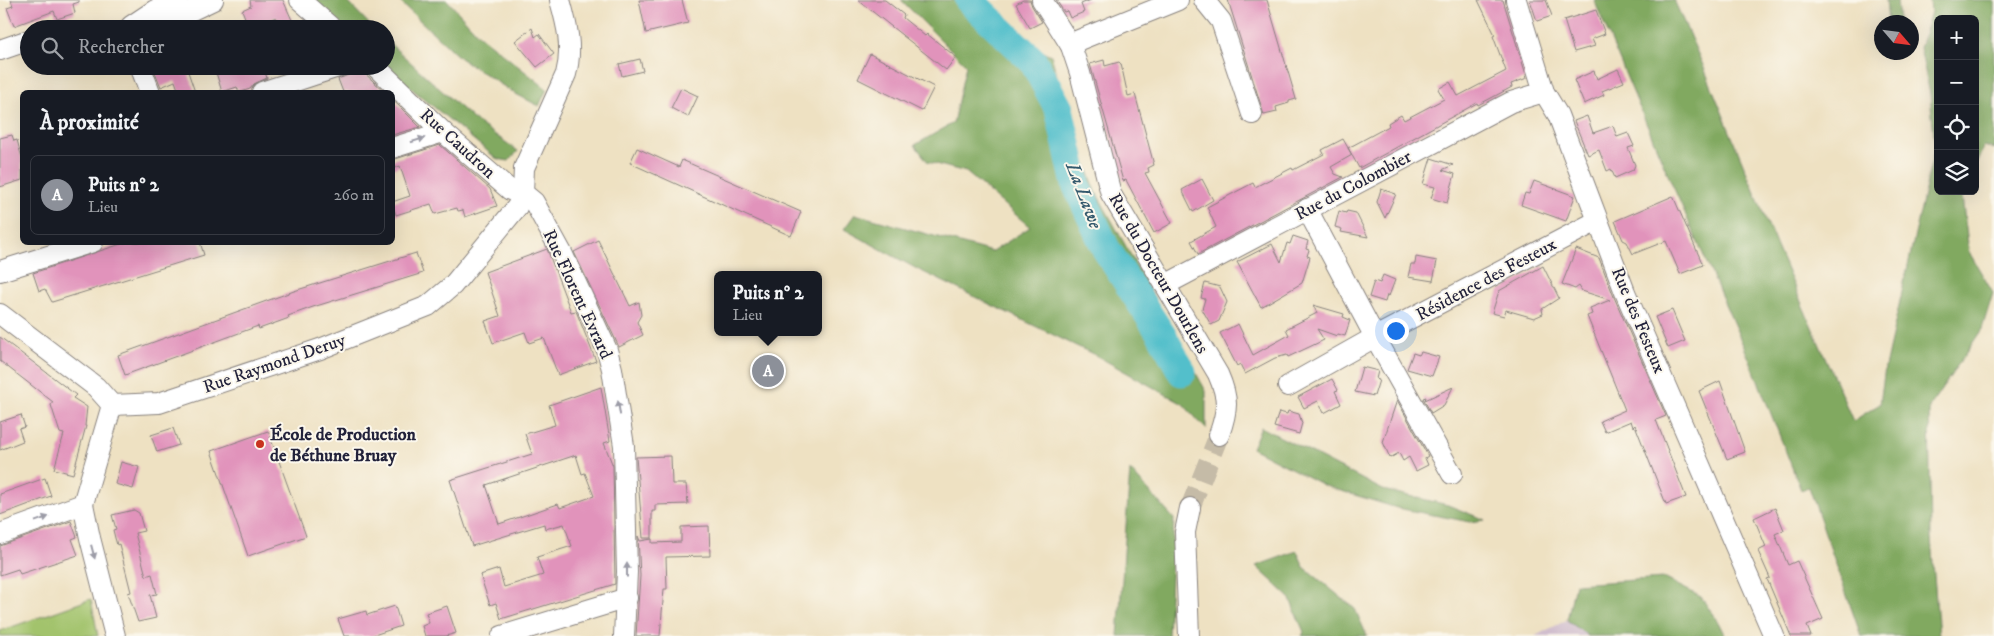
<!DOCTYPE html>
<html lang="fr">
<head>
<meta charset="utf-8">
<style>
	body { margin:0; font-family:"IM FELL DW Pica",serif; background:#20242c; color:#f1f3f6 }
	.controls { position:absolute; right:15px; top:15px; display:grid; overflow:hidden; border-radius:8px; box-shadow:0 5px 20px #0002 }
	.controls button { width:45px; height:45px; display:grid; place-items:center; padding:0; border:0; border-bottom:1px solid #363941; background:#171b24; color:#f1f3f6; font:25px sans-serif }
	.compass { position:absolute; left:1874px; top:15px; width:45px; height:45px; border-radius:50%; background:#171b24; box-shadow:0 5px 20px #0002; rotate:118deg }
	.you { position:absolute; left:1395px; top:330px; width:18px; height:18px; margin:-12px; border:4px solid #fff; border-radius:50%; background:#1a73e8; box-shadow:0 0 0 8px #1a73e833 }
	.badge { display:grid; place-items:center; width:32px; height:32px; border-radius:50%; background:#8c9099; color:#fff; font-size:16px; font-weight:700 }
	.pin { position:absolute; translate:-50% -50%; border:2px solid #fff; box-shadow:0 1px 5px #0006 }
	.popup { position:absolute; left:714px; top:271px; width:108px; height:65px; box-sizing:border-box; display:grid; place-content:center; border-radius:8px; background:#171b24; filter:drop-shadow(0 1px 4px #0005); font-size:16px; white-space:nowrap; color:#9ea1a6 }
	.popup b { font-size:19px; color:#f1f3f6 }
	.popup::after { content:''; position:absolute; left:50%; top:100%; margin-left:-10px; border:10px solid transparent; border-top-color:#171b24 }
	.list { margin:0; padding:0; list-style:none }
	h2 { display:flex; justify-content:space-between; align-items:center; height:65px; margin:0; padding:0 20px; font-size:21px }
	h2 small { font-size:16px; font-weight:400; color:#9ea1a6 }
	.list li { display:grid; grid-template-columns:32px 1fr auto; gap:15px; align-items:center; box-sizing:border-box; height:80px; margin:0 10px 10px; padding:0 10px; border:1px solid #363941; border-radius:8px }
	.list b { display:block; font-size:19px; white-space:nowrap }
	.list p { margin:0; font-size:16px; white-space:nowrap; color:#9ea1a6 }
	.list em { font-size:16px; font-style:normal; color:#9ea1a6 }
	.icon { flex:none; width:28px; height:28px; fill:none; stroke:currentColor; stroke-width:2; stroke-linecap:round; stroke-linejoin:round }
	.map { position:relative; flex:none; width:1994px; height:636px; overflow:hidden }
	.search { position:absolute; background:#171b24; box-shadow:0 5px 20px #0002; left:20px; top:20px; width:375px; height:55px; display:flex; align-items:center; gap:12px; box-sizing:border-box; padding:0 18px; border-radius:28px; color:#9ea1a6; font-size:19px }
	.panel { position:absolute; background:#171b24; box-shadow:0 5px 20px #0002; left:20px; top:90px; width:375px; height:155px; border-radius:8px }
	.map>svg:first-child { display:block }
	.industrial { fill:#d0bdcd }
	.green { fill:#a2c36c; stroke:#627254 }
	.forest { fill:#81a960; stroke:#52664e }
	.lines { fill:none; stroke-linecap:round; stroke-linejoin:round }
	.river { stroke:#53bfcb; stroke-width:29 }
	.building { fill:#e193bb; fill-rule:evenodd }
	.minor-tunnel { stroke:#c5bba7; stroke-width:20; stroke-dasharray:20 10; stroke-linecap:butt }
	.minor-casing { stroke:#88827e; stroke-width:22 }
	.minor { stroke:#fff; stroke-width:20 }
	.oneway { fill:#9c9ca7 }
	.poi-dot { fill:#c8321e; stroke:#fbf7ec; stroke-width:2 }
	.labels { text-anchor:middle; stroke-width:4; stroke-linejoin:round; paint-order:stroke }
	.street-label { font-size:18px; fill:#22223b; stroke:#fbf7ec }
	.poi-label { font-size:18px; font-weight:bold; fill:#22223b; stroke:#fbf7ec; text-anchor:start }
	.water-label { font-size:19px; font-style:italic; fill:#33596d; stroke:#fbf7ec }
</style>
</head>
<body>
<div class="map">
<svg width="1994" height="636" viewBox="0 0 1994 636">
	<rect width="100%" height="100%" fill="#fbf7ec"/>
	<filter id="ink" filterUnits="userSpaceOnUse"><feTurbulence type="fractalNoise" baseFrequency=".02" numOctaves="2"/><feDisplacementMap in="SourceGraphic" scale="10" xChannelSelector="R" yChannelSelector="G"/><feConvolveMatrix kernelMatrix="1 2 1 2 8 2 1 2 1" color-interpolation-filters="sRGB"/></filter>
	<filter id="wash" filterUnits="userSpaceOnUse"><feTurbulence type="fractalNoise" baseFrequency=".0096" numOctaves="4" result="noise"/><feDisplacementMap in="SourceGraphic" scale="20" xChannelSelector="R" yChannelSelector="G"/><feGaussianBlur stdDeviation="1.12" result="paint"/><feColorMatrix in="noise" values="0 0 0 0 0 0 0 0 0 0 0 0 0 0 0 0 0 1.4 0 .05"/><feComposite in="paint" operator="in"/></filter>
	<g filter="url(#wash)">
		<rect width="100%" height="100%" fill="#eee1c2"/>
		<polygon class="industrial" points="1567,620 1588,636 1535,636"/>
		<polygon class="green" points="91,599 98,636 0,636 0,631"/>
		<g class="forest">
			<polygon points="311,0 346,0 374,29 342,29"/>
			<polygon points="398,0 447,0 479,35 547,89 539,106 514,93 460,58"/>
			<polygon points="901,0 961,0 974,24 1051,55 1072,129 1097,194 1206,391 1206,429 1183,404 1097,356 917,269 844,229 855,214 992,252 1030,227 966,172 928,162 915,145 953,123 966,65"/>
			<polygon points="1594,0 1674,0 1702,63 1777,247 1853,421 1880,404 1885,367 1935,146 1930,94 1920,48 1931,12 1930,0 1994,0 1994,149 1984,146 1975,167 1975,19 1938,19 1938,191 1964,191 1962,197 1969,252 1993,293 1982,329 1929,408 1931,538 1939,636 1861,636 1809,487 1801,490 1751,363 1669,177"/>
			<polygon points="1886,0 1897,0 1899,22 1888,22"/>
			<polygon points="386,40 473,119 518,151 509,161 497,159 384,66 386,66"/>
			<polygon points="1261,427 1383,490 1448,505 1485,520 1470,522 1397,508 1325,486 1252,448"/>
			<polygon points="1130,470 1174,519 1168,636 1118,636"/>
			<polygon points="1297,551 1304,567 1355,609 1367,636 1302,636 1304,632 1289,597 1256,566"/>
			<polygon points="1664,578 1701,597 1718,622 1725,636 1588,636 1567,620 1575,584"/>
		</g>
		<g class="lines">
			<polyline class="river" points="969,0 1033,61 1059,109 1076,184 1106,249 1163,337 1182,372"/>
		</g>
		<g id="blocks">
			<g class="building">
				<polygon points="11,0 79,0 79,2 73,4 75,13 57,19 54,11 14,26 7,8 13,6"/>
				<polygon points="250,0 283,0 296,29 280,29 276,17 249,28 242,10 251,6"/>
				<polygon points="639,0 682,0 688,23 646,33"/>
				<polygon points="858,0 885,0 904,15 903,18 925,36 927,34 956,57 946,70"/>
				<polygon points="1023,0 1030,0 1032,6 1042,22 1030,28 1016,4"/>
				<polygon points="1056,0 1091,0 1081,4 1084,12 1070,18 1067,11 1064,12"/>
				<polygon points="1228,0 1267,0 1296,99 1289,101 1289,103 1276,107 1277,112 1264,115"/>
				<polygon points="1478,0 1503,0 1527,78 1511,84 1512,87 1478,105 1477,103 1359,168 1348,148 1389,126 1388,123 1401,115 1404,120 1444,99 1438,89 1450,82 1458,96 1506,71 1493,36 1495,35"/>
				<polygon points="1530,0 1546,0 1552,16 1537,21"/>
				<polygon points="1596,10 1605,34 1592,39 1595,46 1574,52 1564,20"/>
				<polygon points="532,28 535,37 539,34 554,54 537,67 515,41"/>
				<polygon points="870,54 934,87 922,111 858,79"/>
				<polygon points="640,59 643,71 622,76 619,64"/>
				<polygon points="1104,60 1105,66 1119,62 1121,64 1128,96 1135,94 1154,165 1148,168 1149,172 1145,173 1172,223 1154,233 1126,180 1123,181 1090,64"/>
				<polygon points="160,66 186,66 195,92 179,92 175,81 161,87 155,72 161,70"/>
				<polygon points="214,66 263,66 267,78 254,84 250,89 241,92 239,92 237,87 222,92"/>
				<polygon points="1618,69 1624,82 1602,91 1604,95 1584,104 1574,80 1594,71 1597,79"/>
				<polygon points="361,70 385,92 343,92 338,79"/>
				<polygon points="681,88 698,96 688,117 671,108"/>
				<polygon points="392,100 398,105 420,127 392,135"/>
				<polygon points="1587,116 1593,133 1613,126 1617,137 1628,133 1634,146 1628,148 1635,165 1633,170 1615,178 1611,169 1607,171 1599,150 1588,155 1574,121"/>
				<polygon points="12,135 14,141 17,140 22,158 22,180 0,187 0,138"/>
				<polygon points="1343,139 1352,155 1331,167 1335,174 1343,177 1198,254 1191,241 1216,227 1207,207 1253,183 1255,187 1292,168 1293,170 1324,154 1322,150"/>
				<polygon points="440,145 490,189 497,206 465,217 463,210 458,211 457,208 435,214 431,204 396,215 392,202 410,196 400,166 392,169 392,160"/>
				<polygon points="637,148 679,167 682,160 801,212 791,236 630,163"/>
				<polygon points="1431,158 1453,165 1442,170 1455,174 1447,203 1431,198 1435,187 1423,184"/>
				<polygon points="1202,179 1213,200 1193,212 1182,190"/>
				<polygon points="1534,181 1575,196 1566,221 1521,205 1525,193 1529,194"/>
				<polygon points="1381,189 1396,194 1385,218 1377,202"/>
				<polygon points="1673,196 1703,265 1680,274 1666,241 1633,254 1627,242 1623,240 1615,221"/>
				<polygon points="1339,211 1346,213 1347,211 1356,213 1368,237 1341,232 1342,229 1335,227"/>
				<polygon points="1293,236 1308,241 1306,249 1309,250 1307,256 1310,257 1302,283 1261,307 1237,262 1272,244 1281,262 1287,243 1290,244"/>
				<polygon points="598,240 630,306 639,302 641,315 637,322 643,335 619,347 574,252"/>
				<polygon points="127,242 200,242 204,255 52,302 45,289 39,291 33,273"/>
				<polygon points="547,249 571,312 576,311 596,361 558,375 544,338 529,343 525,332 493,343 485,321 500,316 485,272"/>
				<polygon points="1576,249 1599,258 1614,297 1666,416 1656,420 1686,497 1666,504 1635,425 1633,427 1631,421 1605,432 1600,421 1625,410 1587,316 1592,314 1590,308 1610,300 1582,291 1579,286 1575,289 1562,284"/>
				<polygon points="416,253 423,273 313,307 288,316 289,318 259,329 258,326 125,375 118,355 294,291"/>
				<polygon points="1416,257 1437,261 1433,281 1408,277 1411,264 1415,264"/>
				<polygon points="1543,266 1559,298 1542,309 1543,314 1534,318 1506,310 1504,316 1492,313 1499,291"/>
				<polygon points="1383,275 1395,280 1389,296 1387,295 1385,302 1369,297 1374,281 1380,283"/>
				<polygon points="1205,283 1220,287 1227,302 1219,321 1211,325 1202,309 1205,299 1201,298"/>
				<polygon points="1313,305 1344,314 1343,317 1350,320 1345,336 1338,334 1337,336 1317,329 1324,340 1288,357 1287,355 1275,358 1245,374 1240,364 1237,366 1220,333 1238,324 1253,355 1289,335 1286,329 1317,313"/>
				<polygon points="1672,310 1685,341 1668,348 1655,317"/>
				<polygon points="0,337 76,395 73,398 87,407 85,426 86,426 73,474 54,469 64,434 60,433 51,405 53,402 0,361"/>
				<polygon points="1421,352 1439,357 1432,376 1407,369 1413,353 1419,355"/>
				<polygon points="1362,367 1378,371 1376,379 1379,380 1374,396 1355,392"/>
				<polygon points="1332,379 1338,390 1335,391 1341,404 1324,413 1318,401 1304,408 1298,397"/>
				<polygon points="1720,381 1745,452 1727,459 1699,391"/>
				<path d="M601 387 610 441 604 443 613 466 615 584 501 619 496 603 490 605 480 575 499 569 504 587 543 575 537 557 572 546 564 524 545 529 544 524 472 546 450 480 532 454 525 434 555 425 549 405ZM576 455 582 474 585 473 594 496 560 508 558 504 499 524 486 485Z"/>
				<polygon points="1453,387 1444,405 1431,413 1423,398 1426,397 1425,400"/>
				<polygon points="1397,400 1428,456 1425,458 1428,465 1416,471 1409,457 1403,461 1399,453 1390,458 1383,442"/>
				<polygon points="1288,411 1299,414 1302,423 1299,434 1274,427 1279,412 1287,414"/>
				<polygon points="21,415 25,427 19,429 23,441 0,450 0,422"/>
				<polygon points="173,428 179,445 157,452 151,435"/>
				<polygon points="268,431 306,536 248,556 211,451"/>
				<polygon points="671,456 672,484 686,484 688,504 655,505 655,511 652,511 652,538 643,538 636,457"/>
				<polygon points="121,462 139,467 133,489 115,484"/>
				<polygon points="45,478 51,496 0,515 0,494"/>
				<polygon points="1775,508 1784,530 1775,534 1788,565 1797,561 1823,619 1807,626 1811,636 1791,636 1767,579 1770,578 1758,551 1766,547 1754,518"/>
				<polygon points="134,510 139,513 144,531 135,533 146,576 152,574 157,594 150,595 156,618 138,622 128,593 131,592 119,544 117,545 115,538 113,530 116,529 112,515"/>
				<polygon points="71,521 77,537 72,539 78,555 20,574 18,569 0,575 0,546"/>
				<polygon points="709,526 710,556 666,557 667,589 664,589 660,636 636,636 640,576 638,536 640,541 652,539 652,543 681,542 681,527"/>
				<polygon points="395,606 401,626 371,636 344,636 338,619 366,611 367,615"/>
				<polygon points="447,606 456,633 446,636 425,636 422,626 429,623 426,613"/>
			</g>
		</g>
	</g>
	<g filter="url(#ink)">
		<use href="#blocks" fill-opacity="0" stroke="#88827e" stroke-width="1"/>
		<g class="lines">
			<polyline class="minor-tunnel" points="1190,508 1219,435"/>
			<g class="minor-casing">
				<g id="minor">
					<polyline points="300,0 333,29"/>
					<path d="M1042 0 1071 46 1080 73 1111 194 1218 374C1229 399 1228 409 1219 435"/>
					<polyline points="1204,0 1221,21 1252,114"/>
					<polyline points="1516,0 1544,92 1558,115 1625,292 1774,636"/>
					<polyline points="131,26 155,10 177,0"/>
					<polyline points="131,29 161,25 213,0"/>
					<polyline points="1071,46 1079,40 1178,0"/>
					<polyline points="0,50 29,40"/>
					<polyline points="140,66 150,92"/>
					<polyline points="375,66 443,132 510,190 523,193 534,202 562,253 607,350 612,369 624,446 627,572 624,636"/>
					<polyline points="262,92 341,66"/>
					<polyline points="392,148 443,132"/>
					<polyline points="1307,209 1375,337 1452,474"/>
					<polyline points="0,271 93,242"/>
					<polyline points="1165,285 1511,102 1544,92"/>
					<polyline points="0,314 96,387 112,405"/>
					<polyline points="1288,386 1375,337 1597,221"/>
					<path d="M112 405 159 403 320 349 428 306 453 285 517 207 523 193 524 168 566 74C573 48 567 25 560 0"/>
					<polyline points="112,405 83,504 90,538 115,636"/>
					<polyline points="0,534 83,504"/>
					<polyline points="502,636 627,598"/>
					<polyline points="1189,636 1185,532 1190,508"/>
				</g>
			</g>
			<use href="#minor" class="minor"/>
		</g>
		<defs><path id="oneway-solid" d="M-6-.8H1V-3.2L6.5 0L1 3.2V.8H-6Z" transform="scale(1.25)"/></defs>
		<g class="oneway">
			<use href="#oneway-solid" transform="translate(418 140) rotate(-18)"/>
			<use href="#oneway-solid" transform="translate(619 408) rotate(-99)"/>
			<use href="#oneway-solid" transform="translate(42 519) rotate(-20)"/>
			<use href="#oneway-solid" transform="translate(93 552) rotate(75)"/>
			<use href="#oneway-solid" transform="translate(627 570) rotate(-90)"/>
		</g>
	</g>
	<circle class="poi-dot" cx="260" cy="444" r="5"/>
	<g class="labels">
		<g class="street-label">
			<text transform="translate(458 143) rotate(42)" y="6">Rue Caudron</text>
			<text transform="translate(1353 185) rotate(-28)" y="6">Rue du Colombier</text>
			<text transform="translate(1159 273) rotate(60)" y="6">Rue du Docteur Dourlens</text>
			<text transform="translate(1486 279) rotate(-28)" y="6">Résidence des Festeux</text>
			<text transform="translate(578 294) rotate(65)" y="6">Rue Florent Evrard</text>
			<text transform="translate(1639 320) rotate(67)" y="6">Rue des Festeux</text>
			<text transform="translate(274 363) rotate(-19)" y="6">Rue Raymond Deruy</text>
		</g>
		<g class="poi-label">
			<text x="270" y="440">École de Production<tspan x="270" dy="21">de Béthune Bruay</tspan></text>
		</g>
		<g class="water-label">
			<text transform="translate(1085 195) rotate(69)" y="7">La Lawe</text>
		</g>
	</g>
</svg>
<div class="controls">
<button>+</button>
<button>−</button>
<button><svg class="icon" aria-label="locate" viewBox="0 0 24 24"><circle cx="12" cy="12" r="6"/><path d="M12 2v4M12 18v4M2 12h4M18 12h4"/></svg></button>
<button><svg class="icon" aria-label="layers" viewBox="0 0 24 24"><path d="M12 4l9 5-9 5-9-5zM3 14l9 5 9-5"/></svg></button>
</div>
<svg class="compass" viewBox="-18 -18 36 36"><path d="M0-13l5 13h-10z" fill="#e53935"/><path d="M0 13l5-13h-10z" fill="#9ea1a6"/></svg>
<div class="you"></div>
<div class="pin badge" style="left:768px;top:371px">A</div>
<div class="popup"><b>Puits n° 2</b>Lieu</div>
<div class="search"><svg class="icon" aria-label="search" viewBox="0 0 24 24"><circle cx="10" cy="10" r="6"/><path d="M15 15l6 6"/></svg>Rechercher</div>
<section class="panel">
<h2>À proximité<small></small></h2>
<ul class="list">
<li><span class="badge">A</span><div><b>Puits n° 2</b><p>Lieu</p></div><em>260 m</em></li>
</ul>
</section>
</div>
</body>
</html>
